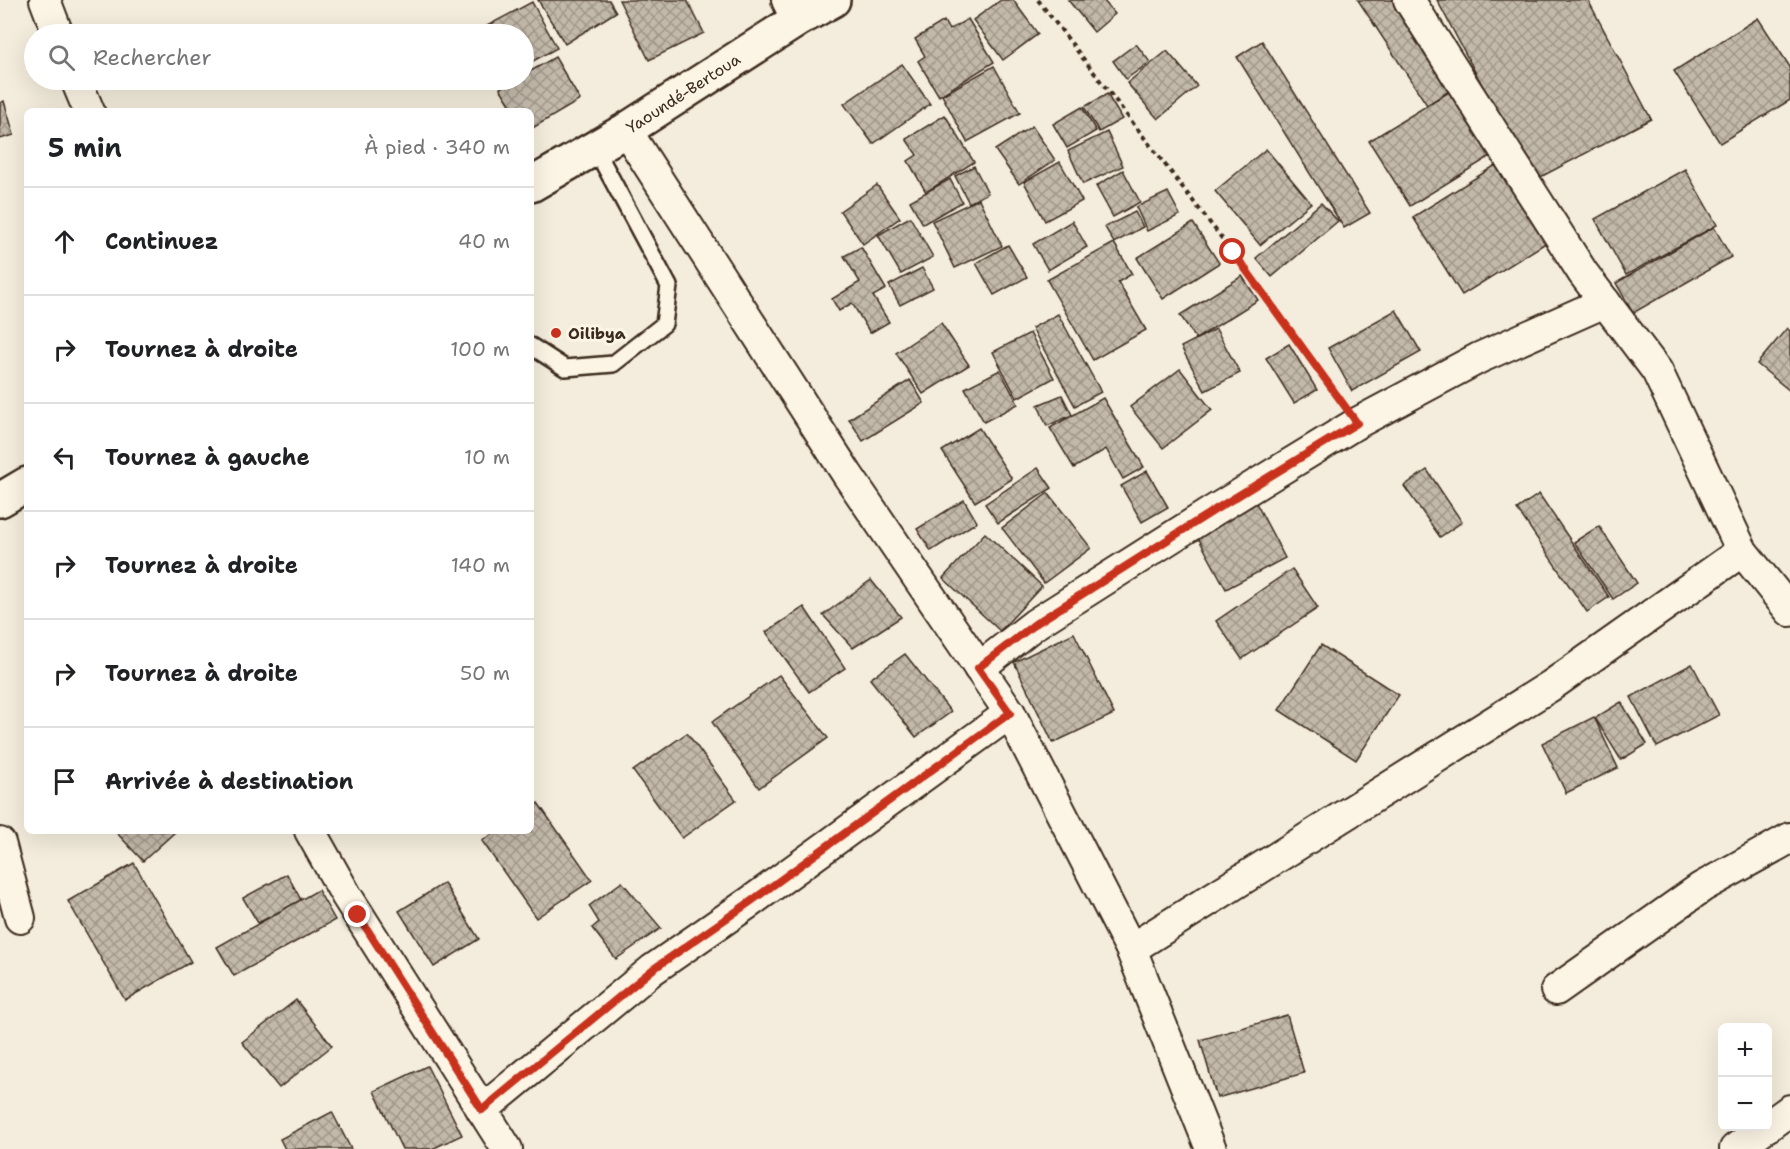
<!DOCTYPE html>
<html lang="fr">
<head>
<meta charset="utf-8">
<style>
	body { margin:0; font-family:"Shantell Sans",sans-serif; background:#f6f6f6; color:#202124 }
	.controls { position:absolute; right:18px; bottom:18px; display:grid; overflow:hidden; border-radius:9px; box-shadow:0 6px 24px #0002 }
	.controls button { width:54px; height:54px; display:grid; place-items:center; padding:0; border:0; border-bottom:2px solid #e0e0e0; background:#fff; color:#202124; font:30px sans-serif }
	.stop { position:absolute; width:18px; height:18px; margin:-14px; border:4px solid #c8321e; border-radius:50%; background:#fff }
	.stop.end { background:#c8321e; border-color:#fff; box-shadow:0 2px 6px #0008 }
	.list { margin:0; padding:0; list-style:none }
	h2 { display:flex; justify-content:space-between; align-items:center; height:78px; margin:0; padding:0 24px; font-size:26px }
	h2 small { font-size:20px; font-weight:400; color:#757577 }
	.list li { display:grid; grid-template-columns:39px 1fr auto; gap:18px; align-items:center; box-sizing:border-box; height:108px; padding:0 24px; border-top:2px solid #e0e0e0 }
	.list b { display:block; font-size:22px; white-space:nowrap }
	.list em { font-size:20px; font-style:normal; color:#757577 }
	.icon { flex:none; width:33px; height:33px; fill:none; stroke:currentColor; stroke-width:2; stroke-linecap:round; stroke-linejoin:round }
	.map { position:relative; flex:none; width:1790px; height:1149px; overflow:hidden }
	.search { position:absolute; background:#fff; box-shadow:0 6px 24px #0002; left:24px; top:24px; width:510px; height:66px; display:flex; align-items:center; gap:15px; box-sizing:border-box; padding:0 21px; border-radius:33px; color:#757577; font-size:22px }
	.panel { position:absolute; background:#fff; box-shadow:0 6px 24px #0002; left:24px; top:108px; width:510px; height:726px; border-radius:9px }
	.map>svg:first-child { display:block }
	.building { fill:url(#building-cross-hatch); stroke:#3b2a1e; stroke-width:1.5 }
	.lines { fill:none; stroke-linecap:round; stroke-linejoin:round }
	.service-casing { stroke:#3b2a1e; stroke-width:20 }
	.minor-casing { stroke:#3b2a1e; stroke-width:34 }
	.trunk-casing { stroke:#3b2a1e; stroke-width:38 }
	.path { stroke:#3b2a1e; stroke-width:4; stroke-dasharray:4.5 4.5; stroke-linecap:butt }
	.service { stroke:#fcf5e5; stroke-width:15 }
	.minor { stroke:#fcf5e5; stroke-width:30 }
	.trunk { stroke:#fcf5e5; stroke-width:33 }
	.route { stroke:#c8321e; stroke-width:8 }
	.poi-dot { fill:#c8321e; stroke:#fcf5e5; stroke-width:2 }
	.labels { text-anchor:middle; stroke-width:6; stroke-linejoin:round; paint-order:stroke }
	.street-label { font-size:16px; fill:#3b2a1e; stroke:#fcf5e5 }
	.poi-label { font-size:16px; font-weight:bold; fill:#3b2a1e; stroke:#fcf5e5; text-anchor:start }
</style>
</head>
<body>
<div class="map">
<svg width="1790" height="1149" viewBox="0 0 1790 1149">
	<defs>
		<pattern id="building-cross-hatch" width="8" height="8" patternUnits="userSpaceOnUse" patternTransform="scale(1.5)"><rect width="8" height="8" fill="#c3b9aa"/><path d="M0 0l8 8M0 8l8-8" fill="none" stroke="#a0978a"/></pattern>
	</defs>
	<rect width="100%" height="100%" fill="#f4eddd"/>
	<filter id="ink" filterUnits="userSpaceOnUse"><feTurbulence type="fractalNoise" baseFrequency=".0167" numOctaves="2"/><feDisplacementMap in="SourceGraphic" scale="12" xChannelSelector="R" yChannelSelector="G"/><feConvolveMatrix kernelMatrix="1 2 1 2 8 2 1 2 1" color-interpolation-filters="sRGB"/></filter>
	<g filter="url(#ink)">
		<g class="building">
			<polygon points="538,0 609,0 616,12 565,44"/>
			<polygon points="619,0 687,0 704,33 649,60"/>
			<polygon points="1001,0 1013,0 1038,34 1003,60 973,20"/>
			<polygon points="1068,0 1103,0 1115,14 1094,32"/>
			<polygon points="1358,0 1397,0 1454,88 1427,105"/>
			<polygon points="1437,0 1588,0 1651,119 1533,181"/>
			<polygon points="532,2 557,48 524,66 524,34 472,34"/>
			<polygon points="1758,18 1790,67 1790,100 1720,143 1674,71"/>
			<polygon points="968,19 994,62 939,96 918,61 925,56 915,39 944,21 949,30"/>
			<polygon points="1262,41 1370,213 1344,228 1237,57"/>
			<polygon points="1136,44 1150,62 1126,79 1113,61"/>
			<polygon points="1167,51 1197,86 1158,119 1127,83"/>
			<polygon points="555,57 580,100 531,129 531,111 514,111 500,88 516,80 524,80 524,75"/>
			<polygon points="902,64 930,104 873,144 844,104"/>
			<polygon points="994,66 1020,113 967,142 942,95"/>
			<polygon points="1454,89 1494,154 1410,206 1369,141"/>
			<polygon points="1107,94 1122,119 1099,132 1084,107"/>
			<polygon points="4,101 14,135 0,139 0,103"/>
			<polygon points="1082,107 1096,131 1067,148 1053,124"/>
			<polygon points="945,115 974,162 926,192 908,161 917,155 906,139"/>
			<polygon points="1032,126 1055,160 1019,184 995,150"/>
			<polygon points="1107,132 1123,166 1083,184 1068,151"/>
			<polygon points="1266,149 1311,203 1260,245 1215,191"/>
			<polygon points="1060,162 1082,201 1045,221 1024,182"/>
			<polygon points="1499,163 1549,241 1462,295 1413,217"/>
			<polygon points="974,166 988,193 969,203 955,176"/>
			<polygon points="1685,169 1717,225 1626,275 1595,219"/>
			<polygon points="1123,170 1140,202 1113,217 1096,186"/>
			<polygon points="950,179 962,202 923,224 910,201"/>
			<polygon points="877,185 900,218 863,244 840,211"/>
			<polygon points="1168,192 1180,215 1147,231 1136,207"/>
			<polygon points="979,199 1002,246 955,268 932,221"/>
			<polygon points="1321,203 1338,221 1272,277 1256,258"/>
			<polygon points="1135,212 1143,227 1114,243 1105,227"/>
			<polygon points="910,217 933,257 901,274 878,235"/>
			<polygon points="1072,221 1087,247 1048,270 1033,244"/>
			<polygon points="1193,223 1219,263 1163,299 1137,258"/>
			<polygon points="1714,227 1731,257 1633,313 1616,283"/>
			<polygon points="1114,243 1132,274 1118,282 1146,330 1093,360 1047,280"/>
			<polygon points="1008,245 1027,277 994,295 976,263"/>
			<polygon points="861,247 886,289 873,296 889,322 870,333 852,303 839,311 832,299 860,282 844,256"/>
			<polygon points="922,268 933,288 900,305 889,285"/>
			<polygon points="1242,276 1258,300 1196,339 1180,315"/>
			<polygon points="1396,310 1421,352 1352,391 1328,348"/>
			<polygon points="1058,314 1101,392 1075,406 1032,328"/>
			<polygon points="941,323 969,365 923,394 896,353"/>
			<polygon points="1787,328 1790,331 1790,391 1757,364"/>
			<polygon points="1216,329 1240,373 1205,391 1181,347"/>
			<polygon points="1030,333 1054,378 1017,398 993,352"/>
			<polygon points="1289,344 1317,390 1294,403 1266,358"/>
			<polygon points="1180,369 1212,410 1163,448 1130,407"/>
			<polygon points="1000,370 1018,404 984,422 965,388"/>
			<polygon points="910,380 924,403 863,441 849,419"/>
			<polygon points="1062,395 1072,415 1047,426 1038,405"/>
			<polygon points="1103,398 1144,467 1123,479 1106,449 1074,468 1050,428"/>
			<polygon points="979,428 1012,479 975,502 942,451"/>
			<polygon points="1038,468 1052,488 998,523 985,504"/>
			<polygon points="1427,470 1462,522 1440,537 1404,486"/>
			<polygon points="1147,471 1168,507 1142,522 1121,486"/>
			<polygon points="1048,493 1091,548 1044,583 1002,528"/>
			<polygon points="1539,494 1609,597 1587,612 1517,509"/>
			<polygon points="1254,499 1285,558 1226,589 1194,530"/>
			<polygon points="964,500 977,522 931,551 917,529"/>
			<polygon points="1599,526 1637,583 1613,599 1574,542"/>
			<polygon points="985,533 1042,586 1000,631 943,578"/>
			<polygon points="1292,569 1318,608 1242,659 1216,621"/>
			<polygon points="871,580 901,617 853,648 823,615"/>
			<polygon points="804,607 845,668 809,692 766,632"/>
			<polygon points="1074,633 1114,714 1053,743 1014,662"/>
			<polygon points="1321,645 1399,695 1356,760 1279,710"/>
			<polygon points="905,654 951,712 916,737 870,679"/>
			<polygon points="1692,664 1719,715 1657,747 1631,697"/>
			<polygon points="779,675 828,738 759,788 712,722"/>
			<polygon points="1621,702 1647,744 1621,760 1595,718"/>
			<polygon points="1594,717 1618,768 1566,793 1542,743"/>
			<polygon points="687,733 736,800 682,838 633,771"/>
			<polygon points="538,803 592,880 536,918 482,841 497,831 531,831 531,808"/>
			<polygon points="115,831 176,831 143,861"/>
			<polygon points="134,863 191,962 125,1000 68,901"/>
			<polygon points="287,874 301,900 258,923 243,898"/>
			<polygon points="622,882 661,928 616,959 592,928 599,922 589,906"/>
			<polygon points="444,883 479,939 434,967 399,911"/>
			<polygon points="318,890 335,920 234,976 217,947"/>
			<polygon points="296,1000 332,1046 279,1088 242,1042"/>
			<polygon points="1287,1015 1304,1073 1217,1098 1200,1040"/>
			<polygon points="427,1066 462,1135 432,1149 402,1149 374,1091"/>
			<polygon points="332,1112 351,1149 285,1149 280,1139"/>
		</g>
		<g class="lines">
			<g class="service-casing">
				<polyline id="service" points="531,346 565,368 613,364 664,324 669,286 595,148"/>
			</g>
			<g class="minor-casing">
				<g id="minor">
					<polyline points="45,0 58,34"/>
					<polyline points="787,0 797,20"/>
					<polyline points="1409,0 1583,273 1657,371 1742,551 1790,611"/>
					<polyline points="76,80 89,111"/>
					<polyline points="626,130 847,474 1010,713 1131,949 1211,1149"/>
					<polyline points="979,668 1035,624 1213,511 1357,423 1479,358 1605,302"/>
					<polyline points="310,831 346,895 507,1149"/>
					<polyline points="0,843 20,918"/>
					<polyline points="1131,949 1552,685 1742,551"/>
					<polyline points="1556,990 1702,887 1790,838"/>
					<polyline points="482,1110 652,970 750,902 1010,713"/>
					<polyline points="1768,1126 1790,1110"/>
					<polyline points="1735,1149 1767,1126"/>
				</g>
			</g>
			<g class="trunk-casing">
				<g id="trunk">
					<polyline points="531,185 626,130 797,20 833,0"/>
					<polyline points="0,500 27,484"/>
				</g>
			</g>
			<polyline class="path" points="1038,0 1261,289 1340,399"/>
			<use href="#service" class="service"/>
			<use href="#minor" class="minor"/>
			<use href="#trunk" class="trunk"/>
		</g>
	</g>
	<g class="lines" filter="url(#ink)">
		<polyline class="route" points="358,915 482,1110 652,970 750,902 1010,713 978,668 1035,624 1213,511 1357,423 1233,252"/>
	</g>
	<circle class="poi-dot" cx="556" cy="333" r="6"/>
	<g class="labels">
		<g class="street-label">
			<text transform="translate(683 93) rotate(-33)" y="6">Yaoundé-Bertoua</text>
		</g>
		<g class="poi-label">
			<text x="568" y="339">Oilibya</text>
		</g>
	</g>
</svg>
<div class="controls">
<button>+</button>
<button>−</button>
</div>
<div class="stop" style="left:1233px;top:252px"></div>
<div class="stop end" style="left:358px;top:915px"></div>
<div class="search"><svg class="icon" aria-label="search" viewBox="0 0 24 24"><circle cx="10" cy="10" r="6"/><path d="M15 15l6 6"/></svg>Rechercher</div>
<section class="panel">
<h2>5 min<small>À pied · 340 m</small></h2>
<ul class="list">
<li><svg class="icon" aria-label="ahead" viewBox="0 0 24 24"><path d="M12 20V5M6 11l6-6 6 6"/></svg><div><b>Continuez</b></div><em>40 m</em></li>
<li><svg class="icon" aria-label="right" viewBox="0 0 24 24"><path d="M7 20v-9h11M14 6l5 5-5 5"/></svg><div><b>Tournez à droite</b></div><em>100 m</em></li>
<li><svg class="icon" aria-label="left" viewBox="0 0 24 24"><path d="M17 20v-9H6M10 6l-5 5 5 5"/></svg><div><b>Tournez à gauche</b></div><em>10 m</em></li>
<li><svg class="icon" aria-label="right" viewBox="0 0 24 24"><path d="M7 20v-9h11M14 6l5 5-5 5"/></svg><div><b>Tournez à droite</b></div><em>140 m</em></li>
<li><svg class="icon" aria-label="right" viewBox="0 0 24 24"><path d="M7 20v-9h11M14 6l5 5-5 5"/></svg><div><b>Tournez à droite</b></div><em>50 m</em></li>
<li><svg class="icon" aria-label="arrive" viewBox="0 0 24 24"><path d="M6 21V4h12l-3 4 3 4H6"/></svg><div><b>Arrivée à destination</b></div></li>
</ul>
</section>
</div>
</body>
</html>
